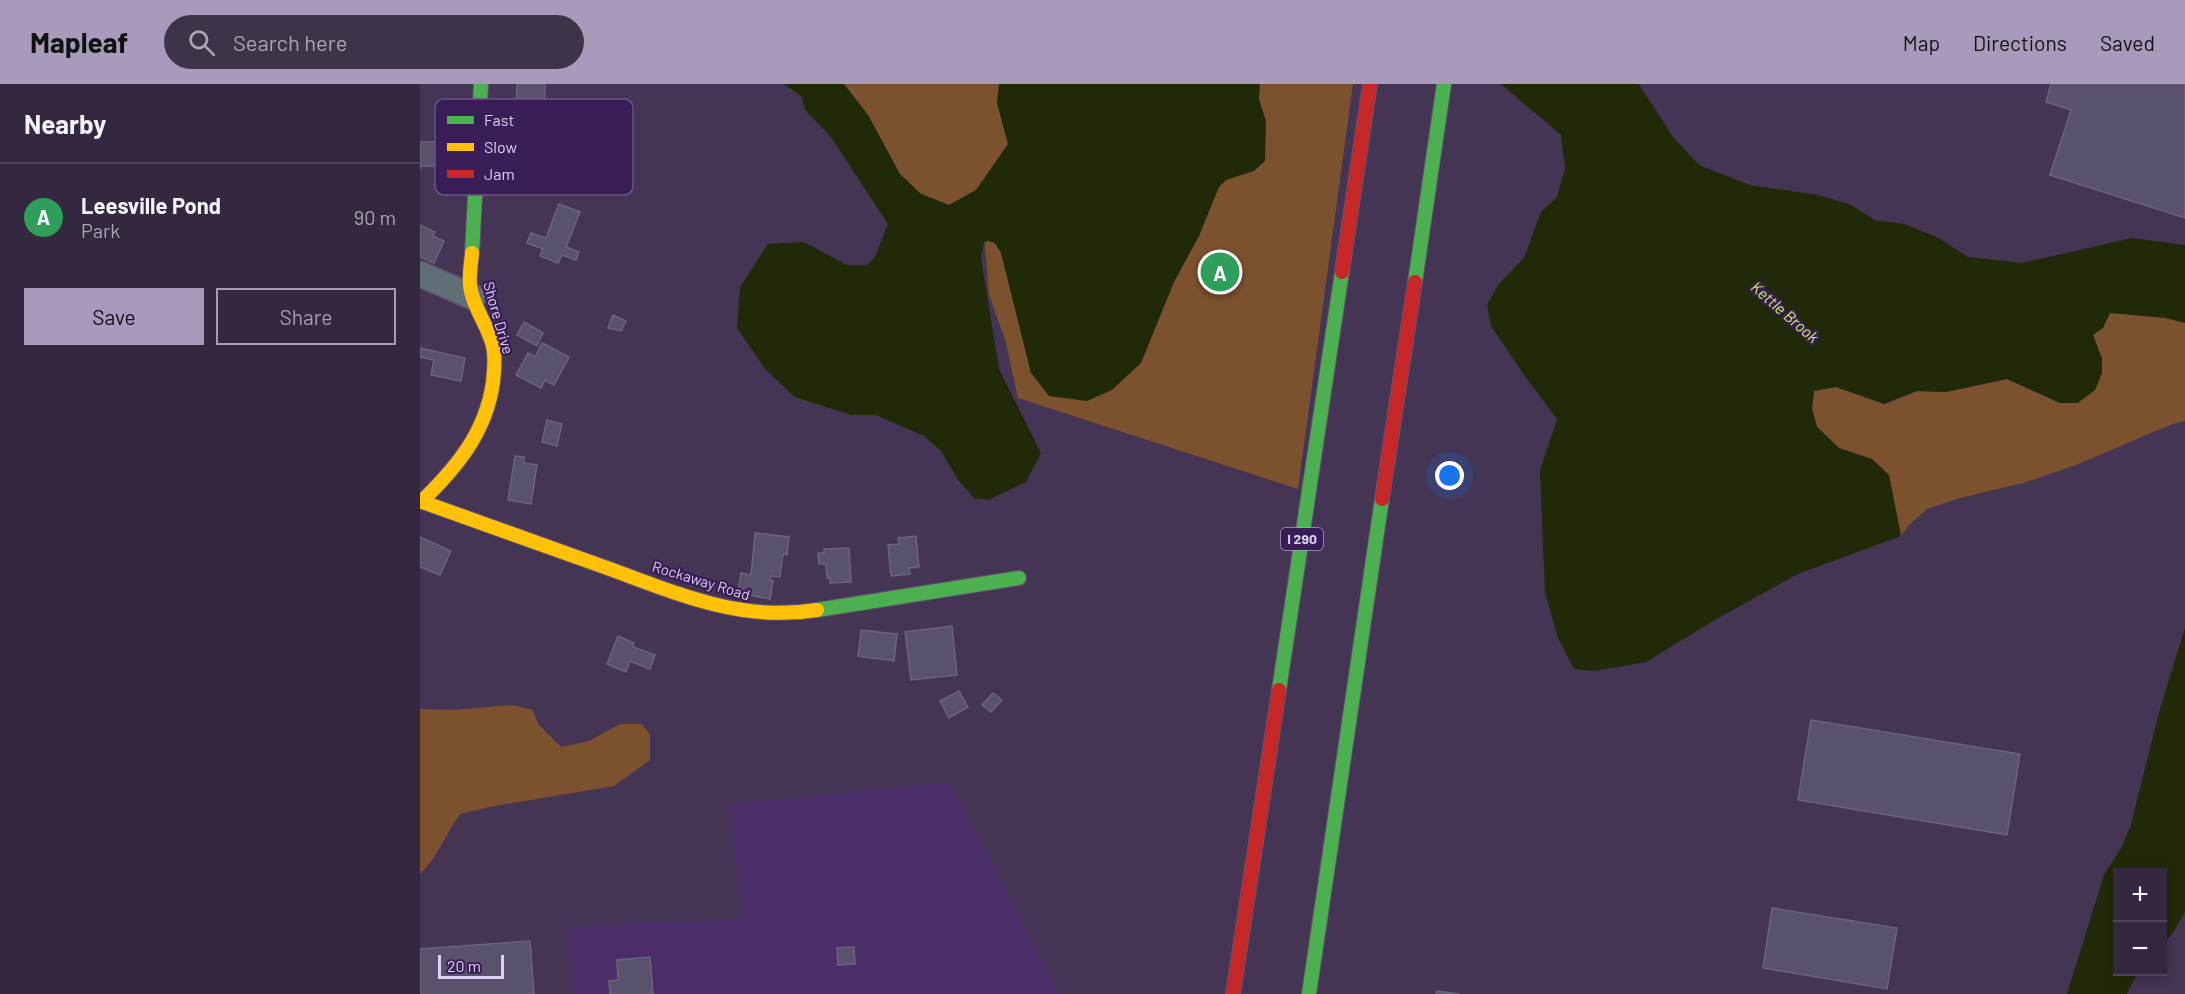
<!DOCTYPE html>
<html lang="en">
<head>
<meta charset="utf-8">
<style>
	body { margin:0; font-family:Barlow,sans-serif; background:#3e344a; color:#f1f3f6 }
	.controls { position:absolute; right:18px; bottom:18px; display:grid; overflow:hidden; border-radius:0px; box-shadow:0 3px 9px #0003 }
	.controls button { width:54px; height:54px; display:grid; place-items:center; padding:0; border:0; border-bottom:2px solid #4e4459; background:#33283f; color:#f1f3f6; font:30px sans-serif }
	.scale { position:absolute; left:18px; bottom:15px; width:66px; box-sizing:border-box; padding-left:6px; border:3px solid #ded0f3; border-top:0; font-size:16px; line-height:21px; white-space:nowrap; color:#ded0f3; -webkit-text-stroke:4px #391d56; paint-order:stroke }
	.you { position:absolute; left:1030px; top:392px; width:21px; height:21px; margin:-15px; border:4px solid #fff; border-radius:50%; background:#1a73e8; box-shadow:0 0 0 9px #1a73e833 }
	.badge { display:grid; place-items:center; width:39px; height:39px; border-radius:50%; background:#a89abb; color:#fff; font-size:20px; font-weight:700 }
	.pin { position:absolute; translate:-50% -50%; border:3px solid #fff; box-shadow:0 2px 6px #0006 }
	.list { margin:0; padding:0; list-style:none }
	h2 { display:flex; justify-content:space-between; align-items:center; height:78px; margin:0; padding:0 24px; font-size:26px }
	h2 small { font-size:20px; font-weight:400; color:#a9a6b0 }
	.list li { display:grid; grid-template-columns:39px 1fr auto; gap:18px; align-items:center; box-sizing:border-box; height:108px; padding:0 24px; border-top:2px solid #4e4459 }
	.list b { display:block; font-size:22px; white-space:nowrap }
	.list p { margin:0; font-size:20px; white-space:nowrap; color:#a9a6b0 }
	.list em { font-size:20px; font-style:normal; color:#a9a6b0 }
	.actions { display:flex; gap:12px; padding:18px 24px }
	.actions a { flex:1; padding:14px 0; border:2px solid #a89abb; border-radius:0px; text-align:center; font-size:21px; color:#a89abb }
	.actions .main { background:#a89abb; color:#111 }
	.icon { flex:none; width:33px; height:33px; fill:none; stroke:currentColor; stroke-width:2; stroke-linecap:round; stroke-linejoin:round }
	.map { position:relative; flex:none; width:1765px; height:910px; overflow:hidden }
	header { display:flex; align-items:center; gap:36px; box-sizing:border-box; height:84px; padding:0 30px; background:#a89abb; color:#111 }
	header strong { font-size:28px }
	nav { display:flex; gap:33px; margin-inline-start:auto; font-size:21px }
	.search { width:420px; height:54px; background:#3e344a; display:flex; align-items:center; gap:15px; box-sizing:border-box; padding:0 21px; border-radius:33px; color:#a9a6b0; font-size:22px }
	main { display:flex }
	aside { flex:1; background:#33283f }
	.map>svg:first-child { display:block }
	.built { fill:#4b2d6a }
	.green { fill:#7b522d }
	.water { fill:#212a08 }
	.building { fill:#5a526d; stroke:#6a637e; stroke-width:1.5 }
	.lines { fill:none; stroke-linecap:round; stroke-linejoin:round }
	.street-casing { stroke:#60536e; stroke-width:27 }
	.fast-casing { stroke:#60536e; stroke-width:16 }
	.slow-casing { stroke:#60536e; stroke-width:16 }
	.jam-casing { stroke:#60536e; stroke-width:16 }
	.street { stroke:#5f6e77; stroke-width:24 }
	.fast { stroke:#4caf50; stroke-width:14 }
	.slow { stroke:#ffc107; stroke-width:14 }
	.jam { stroke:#c62828; stroke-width:14 }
	.labels { text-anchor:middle; stroke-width:4.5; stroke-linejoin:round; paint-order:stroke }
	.shield { fill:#391d56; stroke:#ac9ac4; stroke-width:1.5 }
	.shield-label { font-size:14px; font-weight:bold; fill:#ded0f3 }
	.street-label { font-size:15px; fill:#ded0f3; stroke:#391d56 }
	.water-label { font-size:16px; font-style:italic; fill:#c7f64d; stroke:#391d56 }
	.key { fill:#391d56; stroke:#6b5385; stroke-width:1.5 }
	.key-label { font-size:16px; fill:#ded0f3 }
</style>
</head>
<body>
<header>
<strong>Mapleaf</strong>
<div class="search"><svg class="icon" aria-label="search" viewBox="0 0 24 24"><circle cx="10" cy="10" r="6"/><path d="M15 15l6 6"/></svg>Search here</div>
<nav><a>Map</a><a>Directions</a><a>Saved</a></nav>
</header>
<main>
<aside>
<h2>Nearby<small></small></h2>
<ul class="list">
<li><span class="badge" style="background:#2e9e5b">A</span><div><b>Leesville Pond</b><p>Park</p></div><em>90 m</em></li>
</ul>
<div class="actions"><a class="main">Save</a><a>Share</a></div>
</aside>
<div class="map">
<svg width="1765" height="910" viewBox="0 0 1765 910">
	<rect width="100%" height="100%" fill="#443554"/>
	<polygon class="built" points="529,699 640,910 153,910 148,843 323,835 309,720"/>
	<g class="green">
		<polygon points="424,0 579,0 577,19 589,60 556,106 529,121 501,110 479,90 448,31"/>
		<polygon points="768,0 933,0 878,405 598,314 586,259 569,210 563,140"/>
		<polygon points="1765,226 1765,337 1750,341 1656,381 1603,399 1540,414 1507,425 1489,441 1481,452 1469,391 1452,375 1419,364 1397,343 1392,325 1394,307 1416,303 1465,320 1497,307 1526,308 1587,295 1640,319 1682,275 1673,251 1675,229"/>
		<path d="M93 621 113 626 118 640 141 663 169 657 200 640H222L230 651V676L194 702 74 722 40 730C26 750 17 774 0 790V625L31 626Z"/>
	</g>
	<g class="water">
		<polygon points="364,0 424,0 448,31 480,90 501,110 529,121 556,106 588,60 577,19 579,0 840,0 839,15 846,37 845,77 834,87 806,96 799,103 779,152 754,198 721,279 692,306 667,317 629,312 611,289 581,169 575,159 568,157 564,158 561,174 579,285 621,369 606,398 568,416 554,414 538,396 521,367 504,352 456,331 431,331 375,313 345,285 317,244 320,203 348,160 384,158 427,181 447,181 455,173 468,140 410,52 385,26 382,13"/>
		<polygon points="1081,0 1219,0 1253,53 1279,81 1330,101 1398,111 1429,120 1455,136 1484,140 1517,153 1548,173 1602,179 1712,154 1765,161 1765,239 1745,234 1690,229 1683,244 1673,251 1682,275 1682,289 1675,306 1658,319 1640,319 1587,295 1526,308 1497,307 1464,320 1416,303 1394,307 1392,325 1397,343 1419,364 1452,375 1469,391 1481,452 1378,490 1298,534 1226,578 1174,587 1154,585 1138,554 1125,508 1120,387 1137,335 1107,295 1071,242 1067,221 1078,201 1104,174 1121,128 1137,113 1145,84 1141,51"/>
		<polygon points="1765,544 1765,828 1754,847 1743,860 1742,788 1698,788 1698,888 1718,888 1707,910 1647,910 1684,791 1701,764 1710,744 1740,625"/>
	</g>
	<g class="building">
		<polygon points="97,0 125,0 124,39 139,40 138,65 95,64"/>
		<polygon points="1631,0 1765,0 1765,134 1630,91 1651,26 1626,18"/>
		<polygon points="0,58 27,58 27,62 34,62 33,83 1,82 0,86"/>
		<polygon points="139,120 160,128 146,163 159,168 156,176 142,171 138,179 120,172 123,165 107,159 111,149 126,154"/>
		<polygon points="0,141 15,148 13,152 24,157 14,179 0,173"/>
		<polygon points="193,231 206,237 201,247 188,244"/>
		<polygon points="104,238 123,249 117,262 97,251"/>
		<polygon points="122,259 149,273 134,301 125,296 121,304 96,291 108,269 115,273"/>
		<polygon points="0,264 45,274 41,297 11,291 14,276 0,273"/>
		<polygon points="127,336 142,340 137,362 122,358"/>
		<polygon points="95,372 104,373 104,379 117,381 111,420 88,416"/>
		<polygon points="335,449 369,453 367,471 363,470 360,493 351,492 350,497 353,497 350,515 318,509 321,489 331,491"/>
		<polygon points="496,452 499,483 489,484 490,490 471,492 468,461 479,460 478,454"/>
		<polygon points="0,453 31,467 20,491 0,483"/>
		<polygon points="429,464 431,498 410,499 410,494 407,494 406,480 399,480 398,469 404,469 404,465"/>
		<polygon points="532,542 537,591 491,596 485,548"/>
		<polygon points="441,546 477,550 474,577 438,572"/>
		<polygon points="198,552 214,559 213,563 235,571 230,585 210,577 206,588 187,580"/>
		<polygon points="539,607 548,623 529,634 520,617"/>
		<polygon points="573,609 582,616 571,628 562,621"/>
		<polygon points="1391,636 1600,670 1587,751 1378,716"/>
		<polygon points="1352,824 1477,844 1467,905 1343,884"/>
		<polygon points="110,857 114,910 0,910 0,865"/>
		<polygon points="434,863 435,880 418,881 417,864"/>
		<polygon points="230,873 233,910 190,910 189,897 198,896 197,876"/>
		<polygon points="1017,907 1040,910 1016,910"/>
	</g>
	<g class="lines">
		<g class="street-casing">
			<polyline id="street" points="0,190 53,213"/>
		</g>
		<g class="fast-casing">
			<g id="fast">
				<polyline points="52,169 61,0"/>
				<polyline points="995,198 1024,0"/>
				<polyline points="397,526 599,494"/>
				<polyline points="859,606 922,188"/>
				<polyline points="889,910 962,415"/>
			</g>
		</g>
		<g class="slow-casing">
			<g id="slow">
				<path d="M0 417C59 438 118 459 176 480 250 506 316 539 397 526"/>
				<path d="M1 418C36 384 66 349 73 298 74 286 76 274 73 262 68 241 52 222 50 201 49 191 51 180 52 169"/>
			</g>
		</g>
		<g class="jam-casing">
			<g id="jam">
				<polyline points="922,188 950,0"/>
				<polyline points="962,415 995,198"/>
				<polyline points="813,910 859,606"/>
			</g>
		</g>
		<use href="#street" class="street"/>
		<use href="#fast" class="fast"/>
		<use href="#slow" class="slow"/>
		<use href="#jam" class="jam"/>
	</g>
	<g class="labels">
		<rect class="shield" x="861" y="444" width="42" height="22" rx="4.5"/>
		<g class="shield-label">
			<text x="882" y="460">I 290</text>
		</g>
		<g class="street-label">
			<text transform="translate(78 234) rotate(74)" y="5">Shore Drive</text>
			<text transform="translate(281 497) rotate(17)" y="5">Rockaway Road</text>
		</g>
		<g class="water-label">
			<text transform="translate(1365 228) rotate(41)" y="6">Kettle Brook</text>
		</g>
	</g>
	<rect x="15" y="15" width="198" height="96" rx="9" class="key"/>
	<rect x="27" y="32" width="27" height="8" fill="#4caf50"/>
	<rect x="27" y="59" width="27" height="8" fill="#ffc107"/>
	<rect x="27" y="86" width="27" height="8" fill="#c62828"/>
	<g class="key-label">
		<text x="64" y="42">Fast</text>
		<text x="64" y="69">Slow</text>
		<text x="64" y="96">Jam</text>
	</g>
</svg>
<div class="controls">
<button>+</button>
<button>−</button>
</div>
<div class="scale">20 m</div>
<div class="you"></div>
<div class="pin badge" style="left:800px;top:188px;background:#2e9e5b">A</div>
</div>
</main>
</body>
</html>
